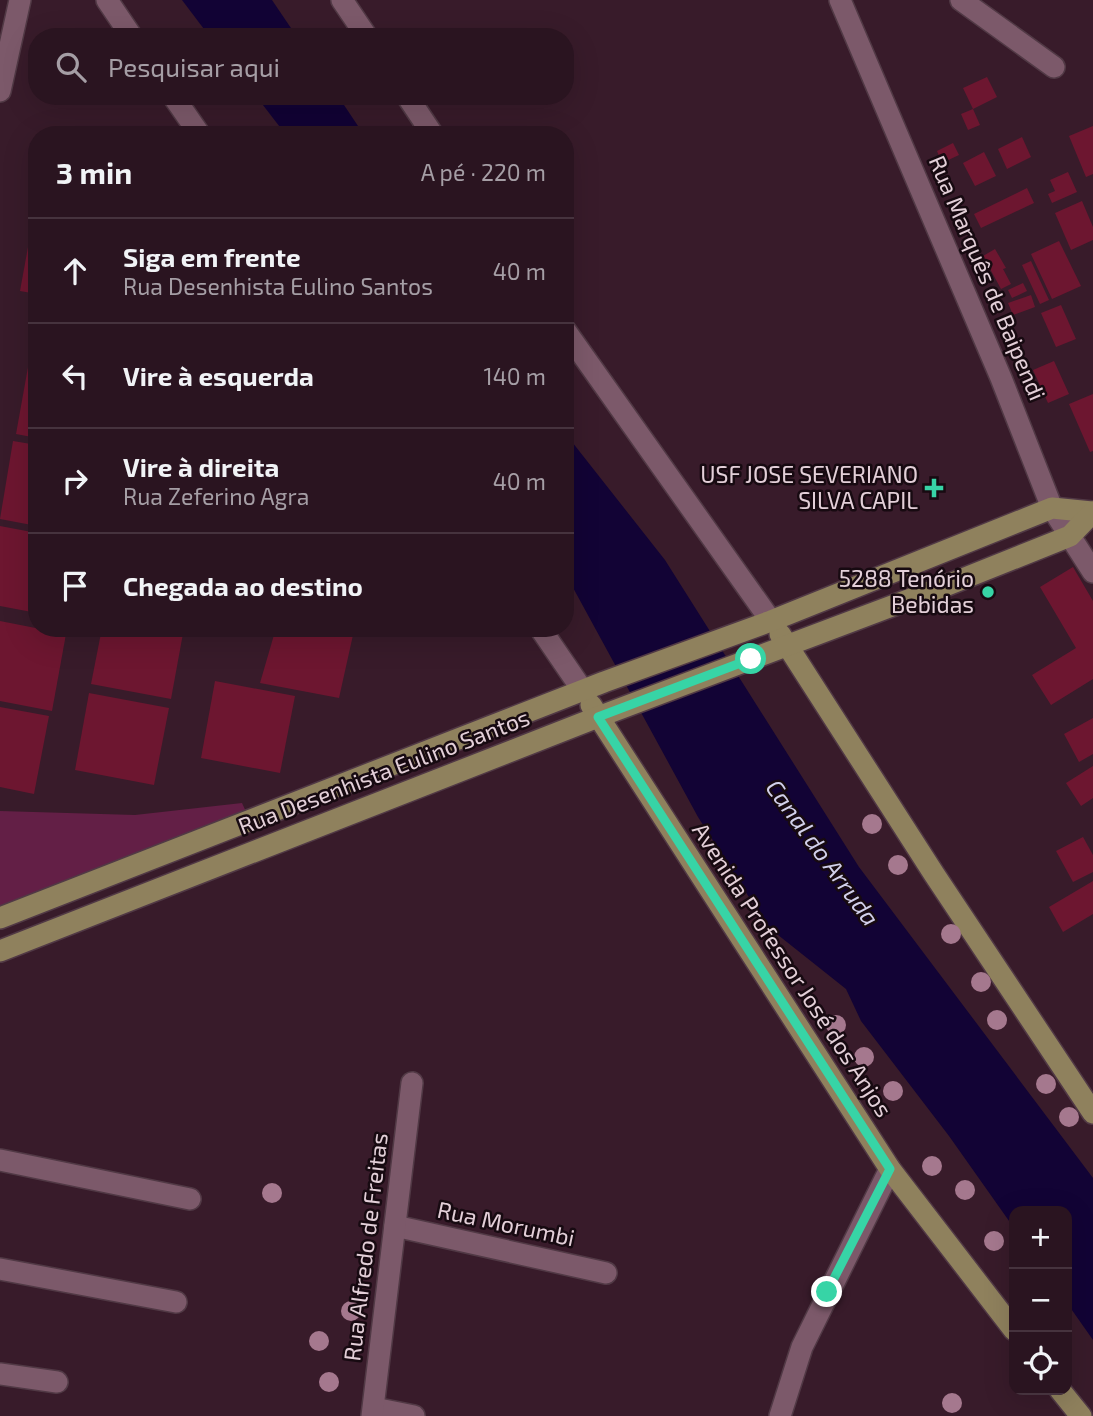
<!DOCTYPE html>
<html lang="pt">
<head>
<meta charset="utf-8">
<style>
	body { margin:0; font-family:"Exo 2",sans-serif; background:#321d29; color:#f1f3f6 }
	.controls { position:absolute; right:21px; bottom:21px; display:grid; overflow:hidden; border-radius:14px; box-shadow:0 7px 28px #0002 }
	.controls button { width:63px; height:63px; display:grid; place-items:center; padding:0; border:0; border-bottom:2px solid #46333e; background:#2a1420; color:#f1f3f6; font:35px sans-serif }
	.stop { position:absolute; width:21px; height:21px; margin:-16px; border:5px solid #37d4a6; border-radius:50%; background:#fff }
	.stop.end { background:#37d4a6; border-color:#fff; box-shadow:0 2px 7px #0008 }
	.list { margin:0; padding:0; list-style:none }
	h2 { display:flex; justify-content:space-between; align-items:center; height:91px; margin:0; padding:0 28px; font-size:30px }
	h2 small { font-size:23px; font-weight:400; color:#a59ea5 }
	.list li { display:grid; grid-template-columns:46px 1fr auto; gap:21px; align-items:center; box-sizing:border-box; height:105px; padding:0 28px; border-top:2px solid #46333e }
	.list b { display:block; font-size:26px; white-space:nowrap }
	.list p { margin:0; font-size:23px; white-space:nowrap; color:#a59ea5 }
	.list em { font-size:23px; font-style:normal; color:#a59ea5 }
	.icon { flex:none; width:38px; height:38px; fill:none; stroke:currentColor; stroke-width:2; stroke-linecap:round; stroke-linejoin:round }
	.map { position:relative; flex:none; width:1093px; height:1416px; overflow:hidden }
	.search { position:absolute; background:#2a1420; box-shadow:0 7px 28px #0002; left:28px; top:28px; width:546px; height:77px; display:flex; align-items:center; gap:18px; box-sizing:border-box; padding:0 24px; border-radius:28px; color:#a59ea5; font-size:26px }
	.panel { position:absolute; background:#2a1420; box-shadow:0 7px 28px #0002; left:28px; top:126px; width:546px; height:511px; border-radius:28px }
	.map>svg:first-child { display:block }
	.green { fill:#631f46 }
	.water { fill:#120335 }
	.building { fill:#6d1630 }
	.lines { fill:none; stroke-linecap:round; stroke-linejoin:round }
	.minor-casing { stroke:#513945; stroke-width:24 }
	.major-casing { stroke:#513945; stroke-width:24 }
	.minor { stroke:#7c596a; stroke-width:21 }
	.major { stroke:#8f815d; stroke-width:21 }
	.tree { fill:#a5788e }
	.route { stroke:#37d4a6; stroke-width:9 }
	.poi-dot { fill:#37d4a6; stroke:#170a11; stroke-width:2.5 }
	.labels { text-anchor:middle; stroke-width:5; stroke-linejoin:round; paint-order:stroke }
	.street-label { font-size:23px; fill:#e3cfd8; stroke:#170a11 }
	.poi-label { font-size:23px; fill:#e3cfd8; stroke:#170a11; text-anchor:end }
	.water-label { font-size:24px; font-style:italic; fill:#d2d0eb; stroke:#170a11 }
</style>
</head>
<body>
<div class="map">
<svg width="1093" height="1416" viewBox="0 0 1093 1416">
	<rect width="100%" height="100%" fill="#381b2a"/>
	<polygon class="green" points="242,803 247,814 0,907 0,811 135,815"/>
	<g class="water">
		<polygon points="182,0 272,0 297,37 210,37"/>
		<polygon points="256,96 338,96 364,135 286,135"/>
		<polygon points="565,433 665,560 859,867 1093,1178 1093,1340 1067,1303 1067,1211 1014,1211 1014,1228 949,1136 861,1021 846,989 768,927 698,817 565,573"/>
	</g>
	<g class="building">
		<polygon points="987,77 997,97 973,109 963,88"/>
		<polygon points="973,109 980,125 968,130 961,114"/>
		<polygon points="1093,126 1093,174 1086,177 1069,136"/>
		<polygon points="1022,137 1031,157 1007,169 998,149"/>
		<polygon points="953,143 959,155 942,163 937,151"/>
		<polygon points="984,152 996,176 975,186 963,163"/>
		<polygon points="1068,172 1077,192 1052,203 1048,194 1055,191 1050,180"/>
		<polygon points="1027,188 1034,203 981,228 974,214"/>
		<polygon points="1082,201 1093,227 1093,240 1071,250 1055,213"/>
		<polygon points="34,214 37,215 37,294 20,291"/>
		<polygon points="1059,241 1081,286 1052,299 1031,254"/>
		<polygon points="995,249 1006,268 1003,269 1011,284 1001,289 983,256"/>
		<polygon points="1031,261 1049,300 1040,304 1022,265"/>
		<polygon points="1023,283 1027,291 1012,298 1008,290"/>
		<polygon points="1031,295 1035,307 1013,315 1008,303"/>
		<polygon points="1061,305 1076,339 1056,347 1041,313"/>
		<polygon points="30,356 37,357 37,438 16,434"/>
		<polygon points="1054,361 1069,394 1048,403 1033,370"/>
		<polygon points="1093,394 1093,451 1090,452 1069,404"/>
		<polygon points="13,441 37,445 37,526 0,519"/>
		<polygon points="0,526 37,533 37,613 0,606"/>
		<polygon points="1073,567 1093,601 1093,679 1051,705 1032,675 1076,648 1040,587"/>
		<polygon points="0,621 66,634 52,711 0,701"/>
		<polygon points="102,628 184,628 171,699 91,684"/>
		<polygon points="276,628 353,635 339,698 260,683"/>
		<polygon points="215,681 295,696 280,773 201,758"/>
		<polygon points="89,693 169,708 154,785 75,770"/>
		<polygon points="0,707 49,716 34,794 0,787"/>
		<polygon points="1093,718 1093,754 1079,762 1064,734"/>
		<polygon points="1093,766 1093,798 1081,806 1066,783"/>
		<polygon points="1083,837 1093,855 1093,872 1073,882 1056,851"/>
		<polygon points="1093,881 1093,914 1063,932 1049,907"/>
	</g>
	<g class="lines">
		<g class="minor-casing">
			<g id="minor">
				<polyline points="107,0 132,37"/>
				<polyline points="342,0 367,37"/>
				<polyline points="840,0 1001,378 1052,508 1093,572"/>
				<polyline points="961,0 1054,67"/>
				<polyline points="0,91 20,0"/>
				<polyline points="173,96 200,135"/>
				<polyline points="407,96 433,135"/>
				<polyline points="565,330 771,621"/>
				<polyline points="540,628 583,691"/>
				<polyline points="0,1160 190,1199"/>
				<polyline points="395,1226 606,1273"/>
				<polyline points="0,1269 176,1302"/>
				<polyline points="0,1374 57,1382"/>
				<polyline points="374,1408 414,1416"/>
				<polyline points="372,1416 412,1083"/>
				<polyline points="780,1416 802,1347 890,1169"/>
			</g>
		</g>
		<g class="major-casing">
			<g id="major">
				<polyline points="780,634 934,874 1093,1113"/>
				<polyline points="591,705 890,1169 1014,1330"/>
				<polyline points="0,918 604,682 771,621 1052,508 1092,512"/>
				<polyline points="0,951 598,717 945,586 1070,536 1093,512"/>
				<polyline points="1060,1390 1081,1416"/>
			</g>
		</g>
		<use href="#minor" class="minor"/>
		<use href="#major" class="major"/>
	</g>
	<g class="tree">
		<circle cx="872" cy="824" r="10"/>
		<circle cx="898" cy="865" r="10"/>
		<circle cx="951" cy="934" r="10"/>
		<circle cx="981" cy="982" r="10"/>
		<circle cx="997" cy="1020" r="10"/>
		<circle cx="836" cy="1025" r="10"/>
		<circle cx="864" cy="1057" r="10"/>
		<circle cx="1046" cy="1084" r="10"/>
		<circle cx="893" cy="1091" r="10"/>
		<circle cx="1069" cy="1117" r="10"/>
		<circle cx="932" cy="1166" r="10"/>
		<circle cx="965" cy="1190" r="10"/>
		<circle cx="272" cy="1193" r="10"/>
		<circle cx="994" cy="1241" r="10"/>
		<circle cx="351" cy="1311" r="10"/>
		<circle cx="319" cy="1341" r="10"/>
		<circle cx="329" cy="1382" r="10"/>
		<circle cx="952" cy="1403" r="10"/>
	</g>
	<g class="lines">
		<polyline class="route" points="751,659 598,717 890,1169 827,1292"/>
	</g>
	<g class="poi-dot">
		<path d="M930.5 477.5h7v7h7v7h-7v7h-7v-7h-7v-7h7z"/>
		<circle cx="988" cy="592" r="7"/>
	</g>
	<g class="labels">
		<g class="street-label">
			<text transform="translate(987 278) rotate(67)" y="8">Rua Marquês de Baipendi</text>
			<text transform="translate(384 772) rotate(-21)" y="8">Rua Desenhista Eulino Santos</text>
			<text transform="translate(792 970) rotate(57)" y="8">Avenida Professor José dos Anjos</text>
			<text transform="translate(506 1224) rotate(12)" y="8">Rua Morumbi</text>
			<text transform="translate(366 1247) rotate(-83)" y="8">Rua Alfredo de Freitas</text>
		</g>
		<g class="poi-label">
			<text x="918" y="483">USF JOSE SEVERIANO<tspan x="918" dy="26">SILVA CAPIL</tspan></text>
			<text x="974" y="587">5288 Tenório<tspan x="974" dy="26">Bebidas</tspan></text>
		</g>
		<g class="water-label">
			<text transform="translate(822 853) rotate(54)" y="8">Canal do Arruda</text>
		</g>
	</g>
</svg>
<div class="controls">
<button>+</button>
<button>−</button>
<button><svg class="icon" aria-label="locate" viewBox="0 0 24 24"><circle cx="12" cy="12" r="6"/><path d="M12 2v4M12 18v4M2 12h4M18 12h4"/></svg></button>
</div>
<div class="stop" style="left:751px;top:659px"></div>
<div class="stop end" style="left:827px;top:1292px"></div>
<div class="search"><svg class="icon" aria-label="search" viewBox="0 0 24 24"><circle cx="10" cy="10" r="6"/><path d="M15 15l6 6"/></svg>Pesquisar aqui</div>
<section class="panel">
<h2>3 min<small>A pé · 220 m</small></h2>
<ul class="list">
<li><svg class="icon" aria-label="ahead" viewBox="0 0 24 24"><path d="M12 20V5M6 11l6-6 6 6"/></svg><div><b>Siga em frente</b><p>Rua Desenhista Eulino Santos</p></div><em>40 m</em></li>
<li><svg class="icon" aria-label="left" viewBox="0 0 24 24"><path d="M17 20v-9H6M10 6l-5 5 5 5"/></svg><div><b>Vire à esquerda</b></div><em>140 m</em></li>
<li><svg class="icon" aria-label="right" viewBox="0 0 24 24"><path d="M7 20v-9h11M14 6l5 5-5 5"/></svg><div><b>Vire à direita</b><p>Rua Zeferino Agra</p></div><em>40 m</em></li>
<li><svg class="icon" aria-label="arrive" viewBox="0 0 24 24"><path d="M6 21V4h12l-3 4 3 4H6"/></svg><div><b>Chegada ao destino</b></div></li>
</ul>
</section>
</div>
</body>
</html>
